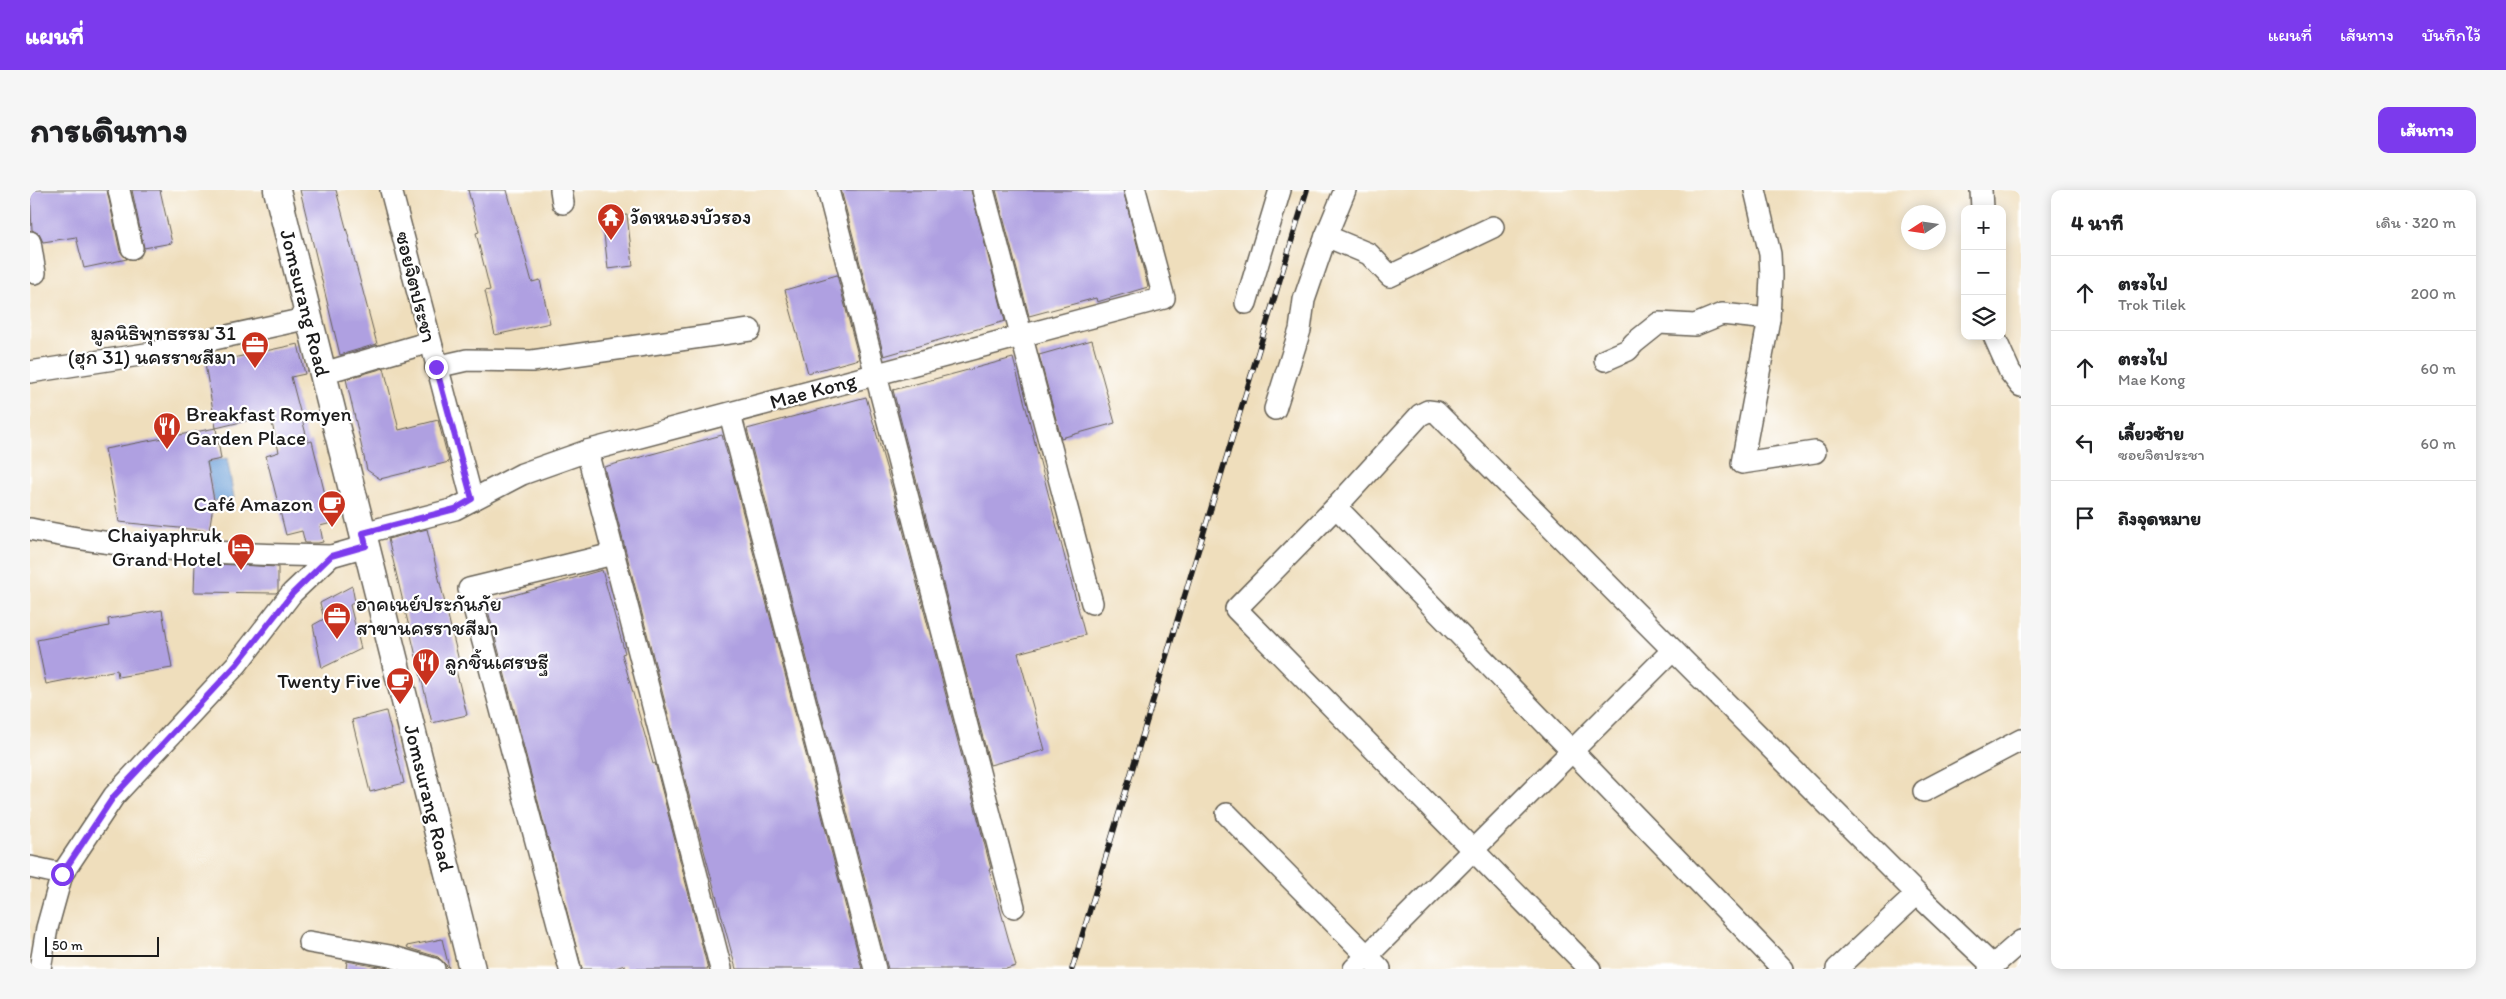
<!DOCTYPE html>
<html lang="th">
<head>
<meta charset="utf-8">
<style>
	body { margin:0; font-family:Itim,"Playpen Sans Thai",sans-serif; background:#f6f6f6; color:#202124 }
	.controls { position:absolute; right:15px; top:15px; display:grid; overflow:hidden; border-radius:10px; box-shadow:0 2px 12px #0003 }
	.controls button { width:45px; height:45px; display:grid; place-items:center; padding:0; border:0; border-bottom:1px solid #e0e0e0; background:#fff; color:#202124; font:25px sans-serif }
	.compass { position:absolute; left:1871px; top:15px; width:45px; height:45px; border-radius:50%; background:#fff; box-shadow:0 2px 12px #0003; rotate:258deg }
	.scale { position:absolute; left:15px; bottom:12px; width:114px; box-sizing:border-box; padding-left:5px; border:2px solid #1c1c1c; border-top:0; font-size:14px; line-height:18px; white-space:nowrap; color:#1c1c1c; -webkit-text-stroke:4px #fff; paint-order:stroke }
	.stop { position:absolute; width:15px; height:15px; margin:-11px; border:4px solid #7c3aed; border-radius:50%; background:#fff }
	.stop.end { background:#7c3aed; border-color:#fff; box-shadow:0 1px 5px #0008 }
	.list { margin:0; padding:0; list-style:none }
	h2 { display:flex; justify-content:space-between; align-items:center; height:65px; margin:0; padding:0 20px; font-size:21px }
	h2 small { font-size:16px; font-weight:400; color:#757577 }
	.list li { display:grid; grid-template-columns:32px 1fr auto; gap:15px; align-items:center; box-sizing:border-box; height:75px; padding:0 20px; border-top:1px solid #e0e0e0 }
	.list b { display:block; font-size:19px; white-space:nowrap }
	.list p { margin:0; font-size:16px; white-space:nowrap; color:#757577 }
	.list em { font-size:16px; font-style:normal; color:#757577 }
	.icon { flex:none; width:28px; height:28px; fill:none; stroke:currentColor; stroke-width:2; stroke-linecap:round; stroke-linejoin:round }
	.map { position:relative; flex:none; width:1991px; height:779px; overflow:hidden; border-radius:10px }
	header { display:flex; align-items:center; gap:30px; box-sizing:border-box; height:70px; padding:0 25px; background:#7c3aed; color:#fff }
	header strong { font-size:24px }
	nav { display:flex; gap:28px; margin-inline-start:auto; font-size:18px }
	.intro { display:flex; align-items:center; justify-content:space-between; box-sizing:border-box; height:120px; padding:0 30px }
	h1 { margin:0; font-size:35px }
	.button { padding:12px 22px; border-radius:10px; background:#7c3aed; color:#fff; font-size:18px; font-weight:700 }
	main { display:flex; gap:30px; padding:0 30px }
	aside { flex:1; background:#fff; border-radius:10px; box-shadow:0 2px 12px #0003 }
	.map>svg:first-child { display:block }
	.water { fill:#6a9fd7; stroke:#435e7a }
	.building { fill:#afa0e1 }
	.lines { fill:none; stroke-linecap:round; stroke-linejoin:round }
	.minor-casing { stroke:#666054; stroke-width:24 }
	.major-casing { stroke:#666054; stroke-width:29 }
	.minor { stroke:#fff; stroke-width:21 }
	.major { stroke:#fff; stroke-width:26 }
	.rail-casing { stroke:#1c1c1c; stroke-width:5.5 }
	.rail { stroke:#fff; stroke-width:4; stroke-dasharray:11; stroke-linecap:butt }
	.route { stroke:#7c3aed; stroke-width:6 }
	.labels { text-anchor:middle; stroke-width:4.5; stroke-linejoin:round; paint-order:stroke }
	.poi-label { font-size:21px; fill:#1c1c1c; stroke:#fff; text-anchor:start }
	.street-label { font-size:21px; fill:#1c1c1c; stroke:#fff }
</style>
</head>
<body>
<header>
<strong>แผนที่</strong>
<nav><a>แผนที่</a><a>เส้นทาง</a><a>บันทึกไว้</a></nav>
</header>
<div class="intro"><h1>การเดินทาง</h1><a class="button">เส้นทาง</a></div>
<main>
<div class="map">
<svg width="1991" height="779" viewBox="0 0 1991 779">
	<rect width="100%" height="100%" fill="#fff"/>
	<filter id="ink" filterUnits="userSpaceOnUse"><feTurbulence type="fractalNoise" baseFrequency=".02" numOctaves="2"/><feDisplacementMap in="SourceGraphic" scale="10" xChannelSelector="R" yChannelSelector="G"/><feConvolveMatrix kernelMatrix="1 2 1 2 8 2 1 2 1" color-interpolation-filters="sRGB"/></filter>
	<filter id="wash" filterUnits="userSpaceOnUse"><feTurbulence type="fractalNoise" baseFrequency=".0096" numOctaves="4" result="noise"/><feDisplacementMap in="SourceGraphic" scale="20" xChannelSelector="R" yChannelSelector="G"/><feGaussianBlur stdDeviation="1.12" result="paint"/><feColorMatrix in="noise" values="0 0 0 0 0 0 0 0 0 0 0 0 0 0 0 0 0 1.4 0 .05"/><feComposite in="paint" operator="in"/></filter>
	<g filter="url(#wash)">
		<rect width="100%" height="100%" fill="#efdebc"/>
		<polygon class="water" points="197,268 204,308 184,311 177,272"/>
		<g id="blocks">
			<g class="building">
				<polygon points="0,0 77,0 90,61 97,69 54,78 46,47 13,52 9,44 2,40"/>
				<polygon points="102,0 130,0 142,53 114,58"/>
				<polygon points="270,0 306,0 347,154 310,165"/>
				<polygon points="438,0 477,0 502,92 510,90 520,133 465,145 455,101 460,100 446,43 449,42"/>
				<polygon points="811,0 941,0 975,131 854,166"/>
				<polygon points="966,0 1093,0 1118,97 1067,112 1066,108 999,126"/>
				<polygon points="597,25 603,76 578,79 572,27"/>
				<polygon points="807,85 829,169 778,183 755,100"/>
				<polygon points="1062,150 1085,233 1031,248 1009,165"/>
				<polygon points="268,154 275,184 261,187 278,252 282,251 302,333 290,336 293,352 288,353 275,353 272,341 256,345 236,266 249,262 240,225 186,238 175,174"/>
				<polygon points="983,168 1055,445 988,463 1015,560 960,575 863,200"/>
				<polygon points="354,178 369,240 408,230 419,272 350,289 337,280 316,189"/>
				<polygon points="836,207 864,305 961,679 959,679 986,776 976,779 858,779 717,239"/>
				<polygon points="186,238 191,269 177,272 184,310 179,341 89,332 75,259"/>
				<polygon points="692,245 702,281 832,779 706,779 660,609 574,277"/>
				<polygon points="397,339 429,471 424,472 437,525 402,533 358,349"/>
				<polygon points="165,373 248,377 248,401 246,403 164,402"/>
				<polygon points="572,380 595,463 592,464 623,574 625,573 678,779 596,779 595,775 582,779 552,779 456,413"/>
				<polygon points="322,396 325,412 320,415 331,459 292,478 283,435 294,429 290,413"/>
				<polygon points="132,420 142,478 88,487 87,480 16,494 7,450 79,436 78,429"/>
				<polygon points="356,521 374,593 340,602 322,530"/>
				<polygon points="412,749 419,778 408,767 378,758 377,756"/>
				<polygon points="317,771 348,777 348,779 316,779"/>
			</g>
		</g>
	</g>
	<g filter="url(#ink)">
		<use href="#blocks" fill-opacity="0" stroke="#666054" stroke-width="1"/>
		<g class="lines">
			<g class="minor-casing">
				<g id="minor">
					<polyline points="89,0 102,58"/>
					<polyline points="361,0 442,309"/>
					<polyline points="531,0 533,13"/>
					<polyline points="798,0 984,717"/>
					<polyline points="953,0 1062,413"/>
					<polyline points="1315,0 1296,46 1339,64 1360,86 1463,37"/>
					<polyline points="1725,0 1740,64 1741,86 1739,129 1712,273 1785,262"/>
					<polyline points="1951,0 1952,19"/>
					<polyline points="0,52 5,83"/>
					<polyline points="1216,113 1250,0"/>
					<polyline points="1964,146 1980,182 1991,196"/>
					<polyline points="1575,170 1598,160 1604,153 1629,133 1665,135 1692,124 1739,129"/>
					<polyline points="406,177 437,170 502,171 720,140"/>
					<polyline points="0,182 116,164 279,128"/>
					<polyline points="293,183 400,152"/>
					<polyline points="1245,219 1270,140 1274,110 1296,46"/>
					<polyline points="700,224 845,779"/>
					<polyline points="557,261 691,779"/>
					<polyline points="1306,317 1390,225 1398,221 1406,222 1643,460"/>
					<path d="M0 339C99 361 200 364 301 366"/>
					<polyline points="333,343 425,319 492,284 557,261 1134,108 1105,0"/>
					<polyline points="1894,601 1991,550"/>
					<polyline points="1197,624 1350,779"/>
					<polyline points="0,677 32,684"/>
					<polyline points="279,752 360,766 404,779"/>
					<polyline points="10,779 17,738 32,684 84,606 207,474 262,403 301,366 336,356"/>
					<polyline points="540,779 439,399 583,364"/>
					<polyline points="1324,779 1643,460 1887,704 1963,776"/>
					<polyline points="1560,779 1206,419 1306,317 1753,779"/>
					<polyline points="1807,779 1887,704"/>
					<polyline points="1959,779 1991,751"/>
				</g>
			</g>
			<g class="major-casing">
				<polyline id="major" points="247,0 442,779"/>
			</g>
			<use href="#minor" class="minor"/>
			<use href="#major" class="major"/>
			<g class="rail-casing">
				<polyline id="rail" points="1042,779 1277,0"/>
			</g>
			<use href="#rail" class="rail"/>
		</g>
	</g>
	<g class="lines" filter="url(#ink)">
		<polyline class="route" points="32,684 84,606 207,474 262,404 301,366 336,356 333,343 425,319 442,309 406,177"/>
	</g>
	<defs>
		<g id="temple-pin" transform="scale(1.4375)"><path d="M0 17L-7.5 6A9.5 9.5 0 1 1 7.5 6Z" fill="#c8321e" stroke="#fff"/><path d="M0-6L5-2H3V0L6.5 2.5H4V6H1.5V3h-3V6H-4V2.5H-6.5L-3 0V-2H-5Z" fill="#fff"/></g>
		<g id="office-pin" transform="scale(1.4375)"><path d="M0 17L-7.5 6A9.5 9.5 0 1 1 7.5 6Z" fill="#c8321e" stroke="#fff"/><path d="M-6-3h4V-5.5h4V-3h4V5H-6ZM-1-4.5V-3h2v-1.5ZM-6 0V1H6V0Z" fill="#fff"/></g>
		<g id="restaurant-pin" transform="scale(1.4375)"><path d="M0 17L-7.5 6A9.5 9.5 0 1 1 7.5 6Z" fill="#c8321e" stroke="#fff"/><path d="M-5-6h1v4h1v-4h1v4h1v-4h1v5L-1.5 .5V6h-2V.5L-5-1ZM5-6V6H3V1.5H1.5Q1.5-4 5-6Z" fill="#fff"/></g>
		<g id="cafe-pin" transform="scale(1.4375)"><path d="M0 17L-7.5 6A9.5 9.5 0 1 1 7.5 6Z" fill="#c8321e" stroke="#fff"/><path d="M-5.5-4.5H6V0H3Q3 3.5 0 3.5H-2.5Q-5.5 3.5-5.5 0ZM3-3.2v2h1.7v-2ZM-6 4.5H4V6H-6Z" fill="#fff"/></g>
		<g id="hotel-pin" transform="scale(1.4375)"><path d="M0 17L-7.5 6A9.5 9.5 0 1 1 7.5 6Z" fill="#c8321e" stroke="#fff"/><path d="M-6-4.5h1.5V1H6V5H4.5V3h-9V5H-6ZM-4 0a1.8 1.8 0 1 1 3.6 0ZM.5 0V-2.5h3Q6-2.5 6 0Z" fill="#fff"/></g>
	</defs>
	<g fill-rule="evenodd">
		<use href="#temple-pin" x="581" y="27"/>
		<use href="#office-pin" x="225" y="155"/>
		<use href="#restaurant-pin" x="137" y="236"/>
		<use href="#cafe-pin" x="302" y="314"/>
		<use href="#hotel-pin" x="211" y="357"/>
		<use href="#office-pin" x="307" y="426"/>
		<use href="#restaurant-pin" x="396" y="472"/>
		<use href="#cafe-pin" x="370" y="491"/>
	</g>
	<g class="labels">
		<g class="poi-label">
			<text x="600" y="34">วัดหนองบัวรอง</text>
			<text x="206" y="150" text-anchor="end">มูลนิธิพุทธรรม 31<tspan x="206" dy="24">(ฮุก 31) นครราชสีมา</tspan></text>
			<text x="156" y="231">Breakfast Romyen<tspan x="156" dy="24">Garden Place</tspan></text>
			<text x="283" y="321" text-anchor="end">Café Amazon</text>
			<text x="192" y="352" text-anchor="end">Chaiyaphruk<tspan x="192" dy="24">Grand Hotel</tspan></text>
			<text x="326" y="421">อาคเนย์ประกันภัย<tspan x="326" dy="24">สาขานครราชสีมา</tspan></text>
			<text x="415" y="479">ลูกชิ้นเศรษฐี</text>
			<text x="351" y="498" text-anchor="end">Twenty Five</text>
		</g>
		<g class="street-label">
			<text transform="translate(386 97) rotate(76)" y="7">ซอยจิตประชา</text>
			<text transform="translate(275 113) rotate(76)" y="7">Jomsurang Road</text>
			<text transform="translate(783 201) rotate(-15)" y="7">Mae Kong</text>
			<text transform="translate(399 608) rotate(76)" y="7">Jomsurang Road</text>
		</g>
	</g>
</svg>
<div class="controls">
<button>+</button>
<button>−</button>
<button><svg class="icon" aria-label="layers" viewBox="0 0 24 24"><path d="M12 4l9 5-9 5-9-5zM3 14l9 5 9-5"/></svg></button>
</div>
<svg class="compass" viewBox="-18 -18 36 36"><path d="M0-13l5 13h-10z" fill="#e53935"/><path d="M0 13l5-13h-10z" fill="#757577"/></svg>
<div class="scale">50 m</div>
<div class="stop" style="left:32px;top:684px"></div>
<div class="stop end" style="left:406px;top:177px"></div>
</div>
<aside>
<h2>4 นาที<small>เดิน · 320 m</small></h2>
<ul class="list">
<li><svg class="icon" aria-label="ahead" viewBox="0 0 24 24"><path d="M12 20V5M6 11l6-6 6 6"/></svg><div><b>ตรงไป</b><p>Trok Tilek</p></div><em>200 m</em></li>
<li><svg class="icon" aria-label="ahead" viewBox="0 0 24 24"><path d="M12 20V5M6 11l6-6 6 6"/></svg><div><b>ตรงไป</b><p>Mae Kong</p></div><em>60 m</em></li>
<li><svg class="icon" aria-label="left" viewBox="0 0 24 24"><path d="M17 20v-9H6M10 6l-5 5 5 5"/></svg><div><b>เลี้ยวซ้าย</b><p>ซอยจิตประชา</p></div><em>60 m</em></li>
<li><svg class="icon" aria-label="arrive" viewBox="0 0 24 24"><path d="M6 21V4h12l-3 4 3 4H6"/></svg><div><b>ถึงจุดหมาย</b></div></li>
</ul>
</aside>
</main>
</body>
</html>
